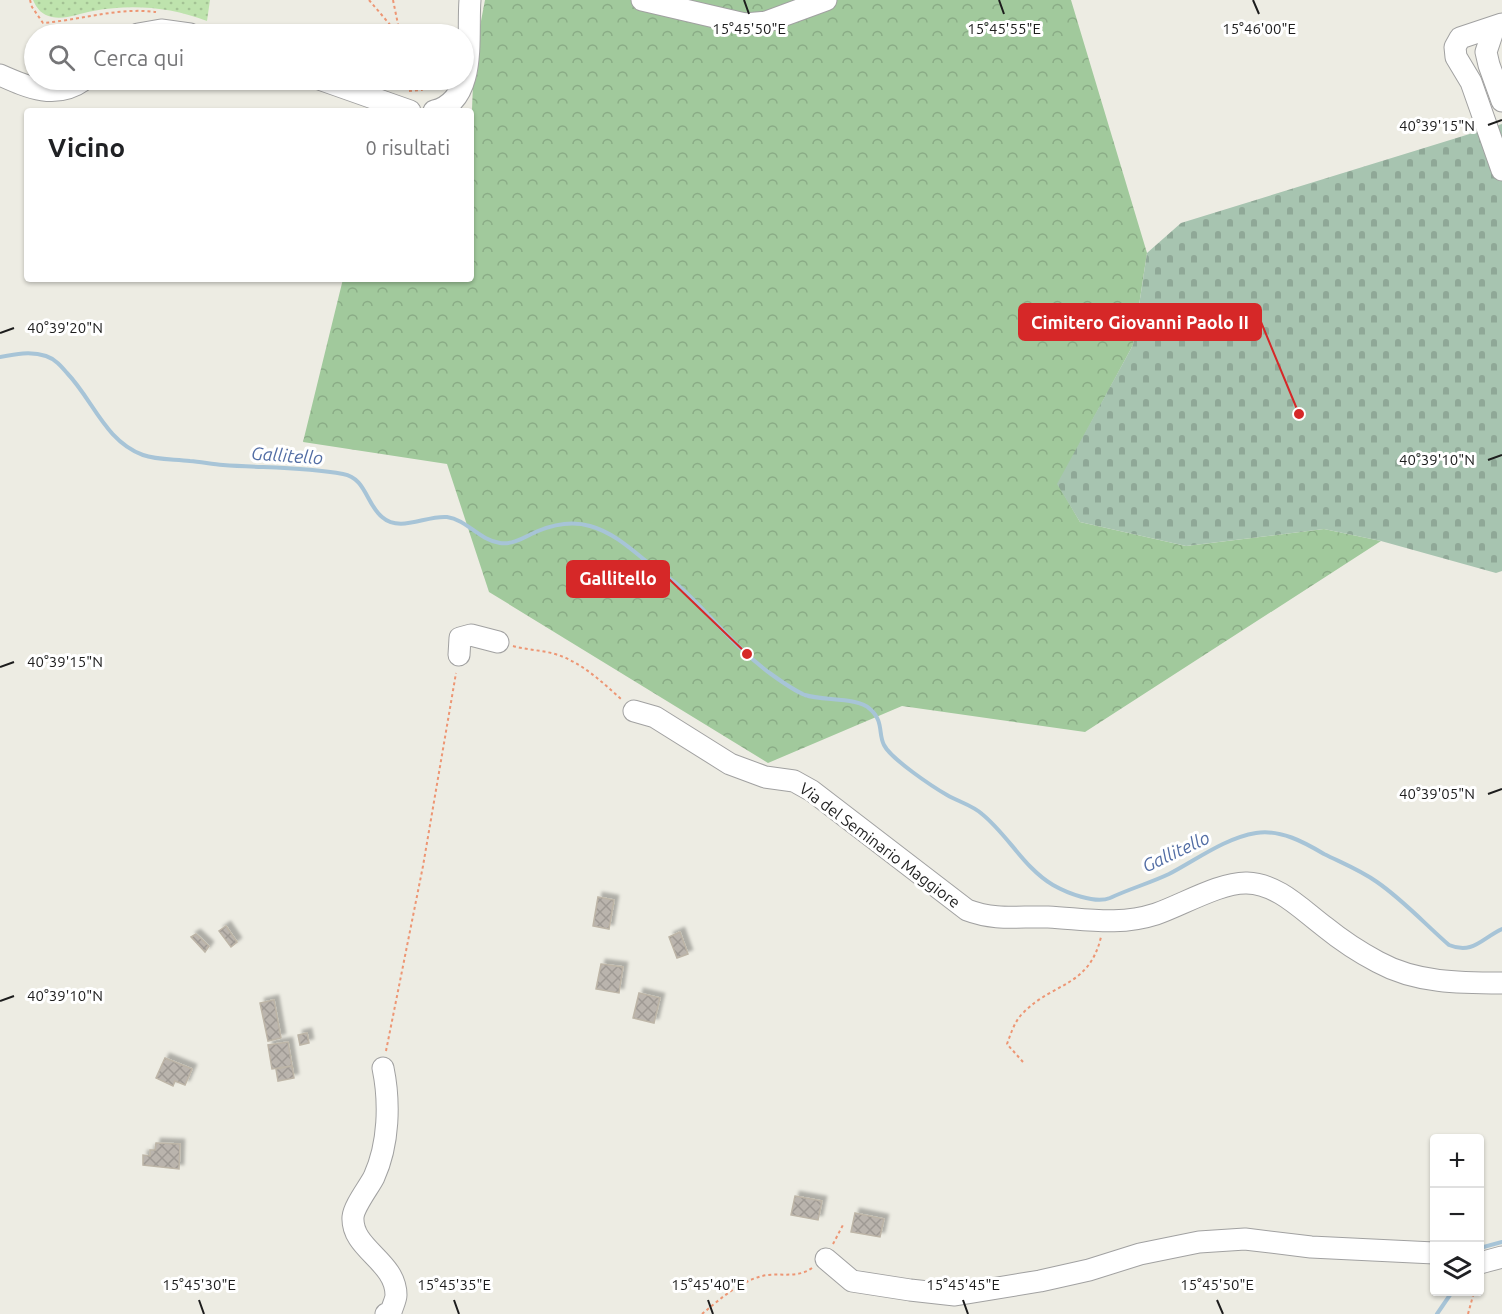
<!DOCTYPE html>
<html lang="it">
<head>
<meta charset="utf-8">
<style>
	body { margin:0; font-family:Ubuntu,sans-serif; background:#f6f6f6; color:#202124 }
	.controls { position:absolute; right:18px; bottom:18px; display:grid; overflow:hidden; border-radius:6px; box-shadow:0 2px 4px #0004 }
	.controls button { width:54px; height:54px; display:grid; place-items:center; padding:0; border:0; border-bottom:2px solid #e0e0e0; background:#fff; color:#202124; font:30px sans-serif }
	.list { margin:0; padding:0; list-style:none }
	h2 { display:flex; justify-content:space-between; align-items:center; height:78px; margin:0; padding:0 24px; font-size:26px }
	h2 small { font-size:20px; font-weight:400; color:#757577 }
	.icon { flex:none; width:33px; height:33px; fill:none; stroke:currentColor; stroke-width:2; stroke-linecap:round; stroke-linejoin:round }
	.map { position:relative; flex:none; width:1502px; height:1314px; overflow:hidden }
	.search { position:absolute; background:#fff; box-shadow:0 2px 4px #0004; left:24px; top:24px; width:450px; height:66px; display:flex; align-items:center; gap:15px; box-sizing:border-box; padding:0 21px; border-radius:33px; color:#757577; font-size:22px }
	.panel { position:absolute; background:#fff; box-shadow:0 2px 4px #0004; left:24px; top:108px; width:450px; height:174px; border-radius:6px }
	.map>svg:first-child { display:block }
	.grass { fill:url(#grass-dots) }
	.forest { fill:url(#forest-crowns) }
	.cemetery { fill:url(#cemetery-stones) }
	.lines { fill:none; stroke-linecap:round; stroke-linejoin:round }
	.stream { stroke:#a7c4d7; stroke-width:4 }
	.building { fill:url(#building-cross-hatch); stroke:#bdb5a7; stroke-width:1.5; filter:url(#shadow) }
	.minor-casing { stroke:#a1a1a1; stroke-width:23 }
	.path { stroke:#ed9674; stroke-width:2; stroke-dasharray:3 3; stroke-linecap:butt }
	.minor { stroke:#fff; stroke-width:21 }
	.ticks { fill:none; stroke:#1d1d1d; stroke-width:2 }
	.labels { text-anchor:middle; stroke-width:6; stroke-linejoin:round; paint-order:stroke }
	.street-label { font-size:16px; fill:#1d1d1d; stroke:#fff }
	.water-label { font-size:18px; font-style:italic; fill:#526da4; stroke:#fff }
	.ticks-label { font-size:15px; text-anchor:middle; fill:#1d1d1d; stroke:#fff; stroke-width:6; stroke-linejoin:round; paint-order:stroke }
	.leader { fill:none; stroke:#d62828; stroke-width:2 }
	.callout-dot { fill:#d62828; stroke:#fff; stroke-width:2 }
	.callout { fill:#d62828; stroke:#d62828; stroke-width:2 }
	.callout-label { font-size:18px; text-anchor:middle; font-weight:bold; fill:#fff }
</style>
</head>
<body>
<div class="map">
<svg width="1502" height="1314" viewBox="0 0 1502 1314">
	<defs>
		<pattern id="grass-dots" width="8" height="8" patternUnits="userSpaceOnUse" patternTransform="scale(1.5)"><rect width="8" height="8" fill="#bee3ad"/><path d="M2 2h.1M6 6h.1" fill="none" stroke="#a3c294" stroke-width="1.8" stroke-linecap="round"/></pattern>
		<pattern id="forest-crowns" width="20" height="18" patternUnits="userSpaceOnUse" patternTransform="scale(1.5)"><rect width="20" height="18" fill="#a1c99c"/><path d="M2 6a3 3 0 1 1 6 0M12 15a3 3 0 1 1 6 0" fill="none" stroke="#8aac86"/></pattern>
		<pattern id="cemetery-stones" width="16" height="16" patternUnits="userSpaceOnUse" patternTransform="scale(1.5)"><rect width="16" height="16" fill="#a7c4b0"/><path d="M2 7V4a2 2 0 0 1 4 0v3zM10 15v-3a2 2 0 0 1 4 0v3z" fill="#8fa897"/></pattern>
		<pattern id="building-cross-hatch" width="8" height="8" patternUnits="userSpaceOnUse" patternTransform="scale(1.5)"><rect width="8" height="8" fill="#bab4ad"/><path d="M0 0l8 8M0 8l8-8" fill="none" stroke="#9f9a94"/></pattern>
		<filter id="shadow"><feDropShadow dx="4.5" dy="-4.5" stdDeviation="1.5" flood-color="#0004"/></filter>
	</defs>
	<rect width="100%" height="100%" fill="#edece3"/>
	<path class="grass" d="M33 0H210L207 21C170 7 132 4 93 11 81 13 65 20 52 17 42 15 37 9 33 0Z"/>
	<polygon class="forest" points="485,0 1071,0 1147,253 1133,345 1058,484 1080,522 1186,546 1324,529 1381,541 1085,732 902,706 768,763 489,592 447,464 303,442 343,279 471,279 471,135 474,58"/>
	<polygon class="cemetery" points="1502,124 1502,571 1496,573 1381,541 1324,529 1186,546 1080,522 1057,484 1133,345 1147,253 1181,223"/>
	<g class="lines">
		<g class="stream">
			<path d="M0 357C15 354 31 351 46 356 55 359 61 366 67 373 93 400 105 441 143 455 157 460 175 459 190 461 201 462 212 464 223 465 263 468 304 467 343 474 366 478 366 504 382 517 400 533 426 515 447 517 467 520 479 540 500 543 514 545 526 536 538 531 555 524 573 521 590 526 612 532 630 548 647 562 657 570 669 577 679 586 711 615 736 649 771 674 782 682 793 690 805 695 822 701 858 697 870 709 884 721 878 734 884 745 891 759 933 787 947 795 959 802 972 805 982 814 1008 835 1024 868 1053 885 1067 893 1095 904 1110 898 1129 889 1150 883 1169 874 1196 860 1225 838 1256 833 1280 829 1304 842 1324 854 1342 863 1360 870 1377 882 1403 900 1425 924 1449 945 1473 955 1482 938 1502 929"/>
			<polyline points="1480,1248 1502,1242"/>
			<polyline points="1437,1314 1452,1292"/>
		</g>
	</g>
	<g class="building">
		<polygon points="598,897 614,900 609,929 593,926"/>
		<polygon points="226,926 237,942 231,947 219,931"/>
		<polygon points="680,932 688,954 677,958 669,937"/>
		<polygon points="196,934 209,946 205,952 191,937"/>
		<polygon points="601,964 623,967 619,993 596,989"/>
		<polygon points="639,993 660,998 654,1023 633,1018"/>
		<polygon points="274,1000 281,1038 268,1041 260,1003"/>
		<polygon points="307,1033 309,1043 300,1045 298,1035"/>
		<polygon points="288,1042 292,1066 272,1069 268,1045"/>
		<polygon points="165,1058 192,1069 185,1085 175,1081 173,1086 156,1078"/>
		<polygon points="292,1066 294,1078 278,1081 276,1069"/>
		<polygon points="156,1143 180,1144 179,1169 143,1165 143,1155 150,1156 150,1150 155,1150"/>
		<polygon points="795,1196 822,1201 818,1220 791,1215"/>
		<polygon points="855,1213 884,1219 880,1237 851,1232"/>
	</g>
	<g class="lines">
		<g class="minor-casing">
			<g id="minor">
				<polyline points="642,0 745,24 766,22 826,0"/>
				<polyline points="1502,24 1460,38 1455,47 1456,57 1471,82 1502,170"/>
				<polyline points="1494,28 1486,52 1489,65 1502,101"/>
				<polyline points="138,34 161,30 190,34"/>
				<path d="M0 75C29 88 56 100 84 80"/>
				<polyline points="322,80 410,111"/>
				<path d="M434 111C478 101 467 34 470 0"/>
				<polyline points="459,655 460,638 471,635 498,642"/>
				<path d="M634 711 655 717 730 764 765 777 794 781 812 791 967 910C996 921 1019 916 1048 917 1086 919 1119 926 1156 914 1182 905 1221 882 1247 883 1278 884 1301 909 1325 927 1341 940 1359 952 1378 962 1416 983 1460 983 1502 983"/>
				<path d="M383 1068C390 1102 389 1144 374 1177 369 1187 354 1206 353 1217 351 1249 396 1261 396 1295 396 1300 392 1307 391 1312L386 1314"/>
				<polyline points="826,1259 852,1281 910,1290 955,1295 1040,1281 1089,1270 1140,1254 1199,1242 1245,1239 1311,1247 1434,1253"/>
				<polyline points="1480,1263 1502,1257"/>
			</g>
		</g>
		<g class="path">
			<path d="M30 0 32 7 43 23C80 20 119 7 156 12"/>
			<polyline points="369,0 398,34"/>
			<polyline points="393,0 400,34"/>
			<polyline points="206,27 215,34"/>
			<polyline points="409,91 422,90 429,80"/>
			<path d="M513 646C527 650 541 650 555 654 581 662 601 681 621 699"/>
			<polyline points="386,1051 423,866 456,673"/>
			<path d="M1023 1062 1007 1044C1011 1033 1015 1020 1024 1012 1054 982 1089 987 1101 937"/>
			<polyline points="833,1244 844,1223"/>
			<path d="M702 1314C720 1299 739 1282 762 1276 779 1272 797 1279 812 1268"/>
			<polyline points="1468,1314 1474,1292"/>
		</g>
		<use href="#minor" class="minor"/>
	</g>
	<path class="ticks" d="M744 0 749 14M999 0 1004 14M1253 0 1259 14M1488 125 1502 120M0 333 14 328M1488 460 1502 455M0 667 14 662M1488 794 1502 789M0 1001 14 996M199 1300 204 1314M454 1300 459 1314M708 1300 713 1314M963 1300 968 1314M1217 1300 1223 1314"/>
	<g class="labels">
		<g class="street-label">
			<text transform="translate(880 845) rotate(37)" y="6">Via del Seminario Maggiore</text>
		</g>
		<g class="water-label">
			<text transform="translate(287 456) rotate(4)" y="6">Gallitello</text>
			<text transform="translate(1176 852) rotate(-25)" y="6">Gallitello</text>
		</g>
	</g>
	<g class="ticks-label">
		<text x="749" y="34">15°45'50"E</text>
		<text x="1004" y="34">15°45'55"E</text>
		<text x="1259" y="34">15°46'00"E</text>
		<text x="1437" y="131">40°39'15"N</text>
		<text x="65" y="333">40°39'20"N</text>
		<text x="1437" y="465">40°39'10"N</text>
		<text x="65" y="667">40°39'15"N</text>
		<text x="1437" y="799">40°39'05"N</text>
		<text x="65" y="1001">40°39'10"N</text>
		<text x="199" y="1290">15°45'30"E</text>
		<text x="454" y="1290">15°45'35"E</text>
		<text x="708" y="1290">15°45'40"E</text>
		<text x="963" y="1290">15°45'45"E</text>
		<text x="1217" y="1290">15°45'50"E</text>
	</g>
	<path class="leader" d="M1299 414L1261 322M747 654L669 579"/>
	<g class="callout-dot">
		<circle cx="1299" cy="414" r="6"/>
		<circle cx="747" cy="654" r="6"/>
	</g>
	<g class="callout">
		<rect x="1019" y="304" width="242" height="36" rx="6"/>
		<rect x="567" y="561" width="102" height="36" rx="6"/>
	</g>
	<g class="callout-label">
		<text x="1140" y="329">Cimitero Giovanni Paolo II</text>
		<text x="618" y="585">Gallitello</text>
	</g>
</svg>
<div class="controls">
<button>+</button>
<button>−</button>
<button><svg class="icon" aria-label="layers" viewBox="0 0 24 24"><path d="M12 4l9 5-9 5-9-5zM3 14l9 5 9-5"/></svg></button>
</div>
<div class="search"><svg class="icon" aria-label="search" viewBox="0 0 24 24"><circle cx="10" cy="10" r="6"/><path d="M15 15l6 6"/></svg>Cerca qui</div>
<section class="panel">
<h2>Vicino<small>0 risultati</small></h2>
<ul class="list">
</ul>
</section>
</div>
</body>
</html>
